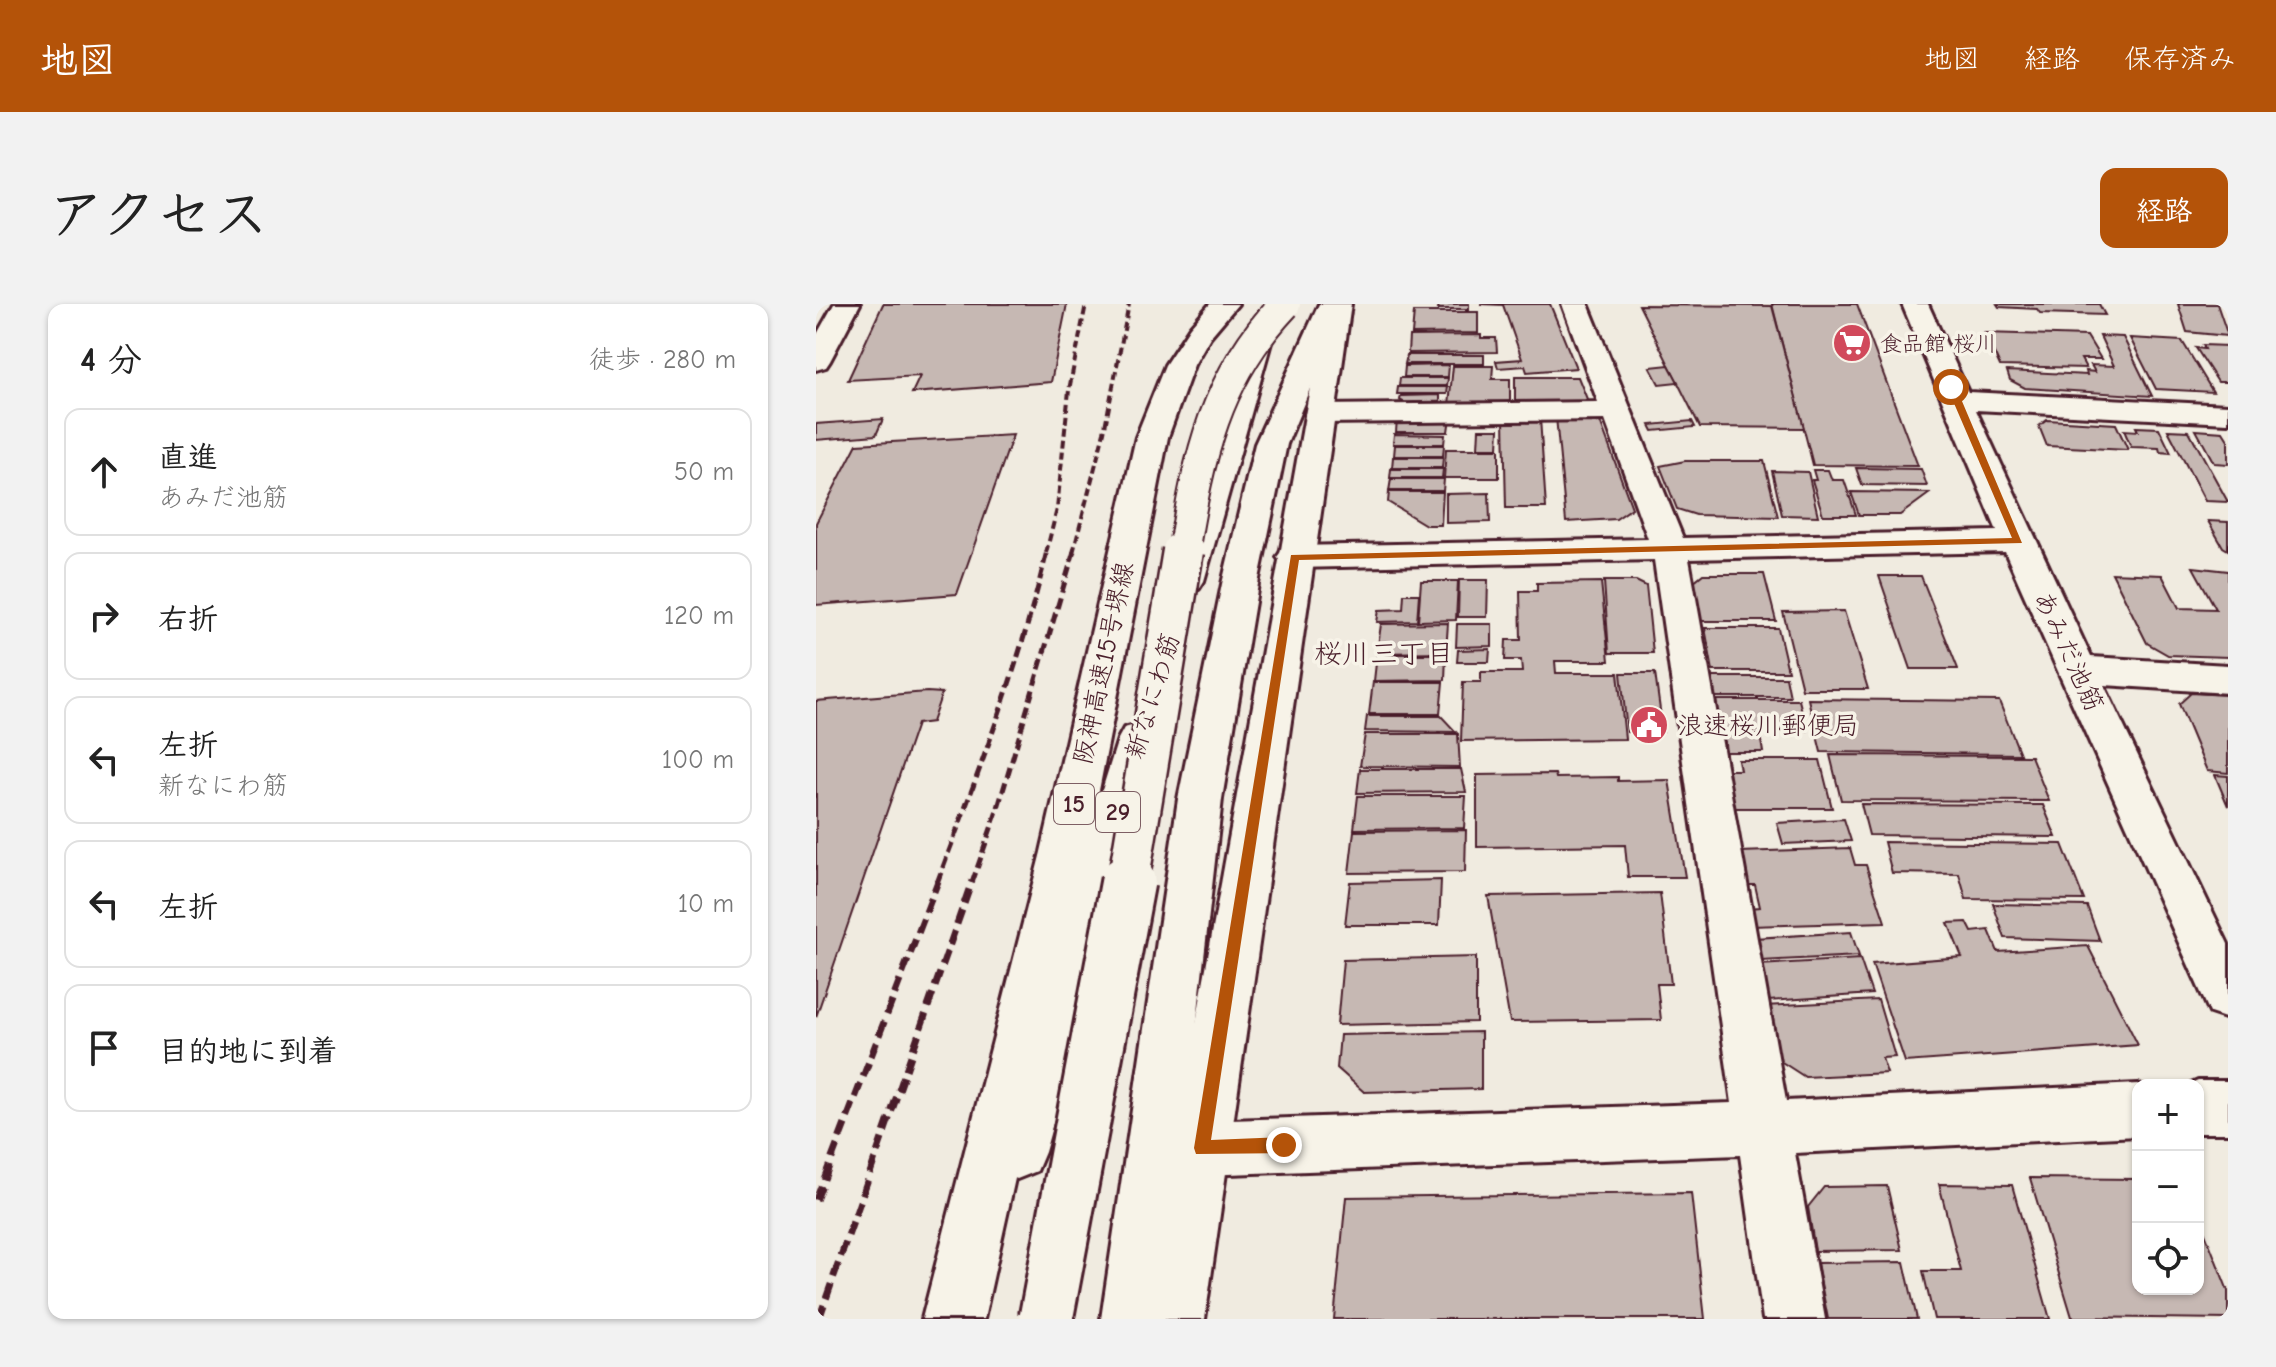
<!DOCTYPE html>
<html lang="ja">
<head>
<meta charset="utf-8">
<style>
	body { margin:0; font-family:"Comic Neue","Klee One",sans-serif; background:#f2f2f2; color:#222 }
	.controls { position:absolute; right:24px; bottom:24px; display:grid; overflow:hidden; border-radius:16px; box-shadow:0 2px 6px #0004 }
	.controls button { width:72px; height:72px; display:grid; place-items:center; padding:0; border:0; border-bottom:2px solid #e0e0e0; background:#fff; color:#222; font:40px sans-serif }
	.stop { position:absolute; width:24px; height:24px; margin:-18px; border:6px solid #b45309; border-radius:50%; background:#fff }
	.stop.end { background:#b45309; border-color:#fff; box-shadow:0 2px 8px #0008 }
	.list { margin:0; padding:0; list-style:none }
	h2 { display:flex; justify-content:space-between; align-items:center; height:104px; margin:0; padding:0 32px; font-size:34px }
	h2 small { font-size:26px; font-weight:400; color:#767676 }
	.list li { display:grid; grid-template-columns:52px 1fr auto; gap:24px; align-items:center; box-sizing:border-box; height:128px; margin:0 16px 16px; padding:0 16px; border:2px solid #e0e0e0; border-radius:16px }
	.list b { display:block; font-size:30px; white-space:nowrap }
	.list p { margin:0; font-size:26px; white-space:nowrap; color:#767676 }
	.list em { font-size:26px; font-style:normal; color:#767676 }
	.icon { flex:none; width:44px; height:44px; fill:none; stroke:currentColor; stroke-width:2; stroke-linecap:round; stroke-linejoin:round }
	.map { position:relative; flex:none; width:1412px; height:1015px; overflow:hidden; border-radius:16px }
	header { display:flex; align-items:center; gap:48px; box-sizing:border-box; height:112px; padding:0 40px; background:#b45309; color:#fff }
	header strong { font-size:38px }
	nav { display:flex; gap:44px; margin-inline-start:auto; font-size:28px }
	.intro { display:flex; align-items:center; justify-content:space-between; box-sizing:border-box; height:192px; padding:0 48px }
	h1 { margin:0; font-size:56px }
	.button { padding:20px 36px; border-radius:16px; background:#b45309; color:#fff; font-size:28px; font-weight:700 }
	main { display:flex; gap:48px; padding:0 48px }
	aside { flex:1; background:#fff; border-radius:16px; box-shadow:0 2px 6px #0004 }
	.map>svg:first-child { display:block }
	.building { fill:#c6b8b3; stroke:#4a1f2b; stroke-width:2 }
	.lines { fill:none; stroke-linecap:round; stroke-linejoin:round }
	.minor-casing { stroke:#4a1f2b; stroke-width:6 }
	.major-casing { stroke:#4a1f2b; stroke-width:6 }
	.highway-casing { stroke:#4a1f2b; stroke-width:6 }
	.minor { fill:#f7f3e8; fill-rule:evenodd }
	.major { fill:#f7f3e8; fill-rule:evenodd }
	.highway { fill:#f7f3e8; fill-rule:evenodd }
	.rail-far2 { stroke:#4a1f2b; stroke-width:4; stroke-dasharray:8 4; stroke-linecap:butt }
	.rail-far1 { stroke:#4a1f2b; stroke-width:5; stroke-dasharray:11 5; stroke-linecap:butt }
	.rail { stroke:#4a1f2b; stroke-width:7; stroke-dasharray:15 7; stroke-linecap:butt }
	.highway-bridge-far2-casing { stroke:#4a1f2b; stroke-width:34; stroke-linecap:butt }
	.highway-bridge-far1-casing { stroke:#4a1f2b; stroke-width:45; stroke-linecap:butt }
	.highway-bridge-casing { stroke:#4a1f2b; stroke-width:59; stroke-linecap:butt }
	.highway-bridge-far2 { stroke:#f7f3e8; stroke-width:30 }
	.highway-bridge-far1 { stroke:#f7f3e8; stroke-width:40 }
	.highway-bridge { stroke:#f7f3e8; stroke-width:53 }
	.route { fill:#b45309 }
	.labels { text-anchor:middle; stroke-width:7; stroke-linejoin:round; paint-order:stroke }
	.far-poi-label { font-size:22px; fill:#4a1f2b; stroke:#f7f3e8; text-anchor:start }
	.shield { fill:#f7f3e8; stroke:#7e5f64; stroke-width:2 }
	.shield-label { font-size:24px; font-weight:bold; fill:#4a1f2b }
	.street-label { font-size:26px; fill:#4a1f2b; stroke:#f7f3e8 }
	.poi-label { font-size:26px; fill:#4a1f2b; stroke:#f7f3e8; text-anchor:start }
	.neighbourhood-label { font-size:28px; fill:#4a1f2b; stroke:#f7f3e8 }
</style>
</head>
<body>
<header>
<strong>地図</strong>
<nav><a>地図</a><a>経路</a><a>保存済み</a></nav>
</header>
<div class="intro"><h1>アクセス</h1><a class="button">経路</a></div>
<main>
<aside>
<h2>4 分<small>徒歩 · 280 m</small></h2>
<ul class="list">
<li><svg class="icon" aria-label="ahead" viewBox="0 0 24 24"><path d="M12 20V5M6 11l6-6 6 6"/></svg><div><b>直進</b><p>あみだ池筋</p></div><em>50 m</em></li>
<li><svg class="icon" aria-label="right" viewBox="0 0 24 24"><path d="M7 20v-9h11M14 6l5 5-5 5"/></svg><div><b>右折</b></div><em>120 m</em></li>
<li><svg class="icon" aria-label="left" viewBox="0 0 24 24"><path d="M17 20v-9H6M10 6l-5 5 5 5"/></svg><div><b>左折</b><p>新なにわ筋</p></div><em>100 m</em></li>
<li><svg class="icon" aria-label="left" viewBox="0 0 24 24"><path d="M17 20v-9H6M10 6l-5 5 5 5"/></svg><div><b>左折</b></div><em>10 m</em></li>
<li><svg class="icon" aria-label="arrive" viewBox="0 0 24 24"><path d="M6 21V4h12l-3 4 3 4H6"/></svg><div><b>目的地に到着</b></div></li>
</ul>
</aside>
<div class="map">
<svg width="1412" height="1015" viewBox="0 0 1412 1015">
	<rect width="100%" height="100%" fill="#f0ebe0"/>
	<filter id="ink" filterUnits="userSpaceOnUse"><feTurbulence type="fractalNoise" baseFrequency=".0125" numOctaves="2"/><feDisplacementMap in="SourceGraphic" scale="16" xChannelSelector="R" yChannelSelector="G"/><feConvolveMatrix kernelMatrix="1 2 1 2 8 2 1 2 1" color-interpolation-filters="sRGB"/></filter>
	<g filter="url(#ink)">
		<g class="building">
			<polygon points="67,0 251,0 235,78 96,89 104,72 32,76"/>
			<polygon points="623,0 653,0 653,5 622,5"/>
			<polygon points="664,0 734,0 760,64 711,68 709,62 682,64 680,57 706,55 687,1"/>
			<polygon points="956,0 1041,0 1102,162 997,161"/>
			<polygon points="1181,0 1283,0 1289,11 1224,9 1221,5 1183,3"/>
			<polygon points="1362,0 1401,0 1412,32 1371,28"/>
			<polygon points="823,1 956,2 988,124 884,123"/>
			<polygon points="598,8 662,8 662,29 596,30"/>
			<polygon points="1169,29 1271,32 1285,55 1265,55 1270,64 1184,62"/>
			<polygon points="665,31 665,34 680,34 681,48 592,49 593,32"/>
			<polygon points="1284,32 1307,33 1336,92 1209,84 1194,76 1191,67 1271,71 1270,67 1279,68 1275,61 1298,62"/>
			<polygon points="1314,34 1366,37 1397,88 1340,85"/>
			<polygon points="1387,41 1412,42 1412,78 1402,78 1380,44 1389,45"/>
			<polygon points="591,51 668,51 668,60 589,60"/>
			<polygon points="633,61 632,73 588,73 589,62"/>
			<polygon points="853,61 862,78 843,80 834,63"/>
			<polygon points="637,62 677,62 676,75 694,75 694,101 633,101"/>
			<polygon points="699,73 762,73 771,95 765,100 699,100"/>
			<polygon points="584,74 632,74 631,82 583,82"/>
			<polygon points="582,83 632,83 631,90 581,90"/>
			<polygon points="624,91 624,101 593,101 584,96 585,92"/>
			<polygon points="634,113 632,128 580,128 581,114"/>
			<polygon points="740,113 783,115 816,204 800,215 750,218"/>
			<polygon points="688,114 724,114 730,204 690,204"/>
			<polygon points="67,115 60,131 0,136 0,120"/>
			<polygon points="1231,116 1300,120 1312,146 1231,142 1223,122"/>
			<polygon points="876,117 879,123 837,127 834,121"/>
			<polygon points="1320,123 1343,124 1355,149 1344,148 1343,144 1315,143 1308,126 1322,127"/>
			<polygon points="663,125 683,125 682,144 662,144"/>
			<polygon points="1352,126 1373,127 1412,198 1389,197"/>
			<polygon points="1380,126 1407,128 1412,136 1412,160 1398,159"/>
			<polygon points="578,130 629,131 628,140 577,140"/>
			<polygon points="197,131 141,290 0,301 0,219 41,140"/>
			<polygon points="579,141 628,141 627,152 578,152"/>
			<polygon points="630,145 683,145 683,174 628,174"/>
			<polygon points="577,153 627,153 626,164 576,164"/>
			<polygon points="869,157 948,157 962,213 880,211 861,205 844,162"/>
			<polygon points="1040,164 1105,165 1111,182 1046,181"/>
			<polygon points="575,165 627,165 626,174 574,174"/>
			<polygon points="997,166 1012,166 1016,176 1028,176 1040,211 1007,211 996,176 1000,176"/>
			<polygon points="956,167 992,168 1002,212 966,211"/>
			<polygon points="575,175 628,175 627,187 573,187"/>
			<polygon points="573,188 627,188 625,221 610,221 572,198"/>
			<polygon points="1035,188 1114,189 1084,211 1043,211"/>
			<polygon points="673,189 674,218 630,219 630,190"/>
			<polygon points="1392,217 1412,218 1412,246 1407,243"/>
			<polygon points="1377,263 1412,267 1412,353 1352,351 1331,339 1296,269 1346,271 1363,304 1400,305"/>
			<polygon points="887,270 948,270 960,317 884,317 877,278"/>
			<polygon points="1063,272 1105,272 1142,365 1095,365"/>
			<polygon points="643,276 672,276 671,313 642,313"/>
			<polygon points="605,277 642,277 640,316 602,317"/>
			<polygon points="788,277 820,277 830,282 837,349 793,349"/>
			<polygon points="785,278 793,357 739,357 740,369 802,369 809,435 645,437 647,378 665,378 665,368 706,368 705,356 689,356 690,336 705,336 704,287 721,287 721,279"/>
			<polygon points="588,290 603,290 601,317 561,318 563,306 587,305"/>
			<polygon points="1028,307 1052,385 986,385 967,308"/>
			<polygon points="632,319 630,348 561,349 565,320"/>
			<polygon points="641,320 676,320 676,342 640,343"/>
			<polygon points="889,324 962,324 972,367 897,367"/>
			<polygon points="674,345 673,358 641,358 642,346"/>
			<polygon points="561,350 630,350 629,376 558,377"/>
			<polygon points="805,369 839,369 847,428 811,428"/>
			<polygon points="893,373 970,373 974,393 896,393"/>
			<polygon points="557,378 627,378 624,410 553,410"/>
			<polygon points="111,388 126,389 116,418 101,420 0,713 0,397"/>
			<polygon points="1375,389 1412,391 1412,469 1391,467 1363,400"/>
			<polygon points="992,395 1183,397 1204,450 1005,448"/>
			<polygon points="896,396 983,396 991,427 901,427"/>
			<polygon points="551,412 625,412 640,428 549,427"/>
			<polygon points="549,430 642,430 644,463 544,462"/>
			<polygon points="944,431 947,448 910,448 908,432"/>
			<polygon points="1014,451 1215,452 1233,497 1025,496"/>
			<polygon points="922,456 1004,456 1016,504 916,504 909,466 924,466"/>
			<polygon points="544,465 645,465 650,488 541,489"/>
			<polygon points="739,470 740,474 802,473 802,477 853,476 869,573 812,573 809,541 661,543 661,471"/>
			<polygon points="1399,471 1412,472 1412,502"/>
			<polygon points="542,492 650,492 648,524 538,525"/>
			<polygon points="1045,500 1227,501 1240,533 1053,531"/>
			<polygon points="1028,515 1035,537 967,540 961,519"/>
			<polygon points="650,526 649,568 533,569 538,527"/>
			<polygon points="1068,538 1246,540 1268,596 1150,595 1143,570 1076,569"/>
			<polygon points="1034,544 1039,561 1050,561 1069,618 935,622 931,604 944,603 939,581 931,581 924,548"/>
			<polygon points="625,576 623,621 529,621 534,578"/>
			<polygon points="844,589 855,680 841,680 845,716 694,718 672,592"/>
			<polygon points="1177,600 1271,602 1284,637 1189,634"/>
			<polygon points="1151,618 1156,628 1173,626 1182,648 1272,642 1322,741 1089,758 1056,660 1146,653 1132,619"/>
			<polygon points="1035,628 1043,652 945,657 939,634"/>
			<polygon points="660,653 660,718 521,721 527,656"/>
			<polygon points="1044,655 1056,690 952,697 942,661"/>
			<polygon points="1062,696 1079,753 1066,754 1071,769 989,773 958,753 947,702"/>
			<polygon points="665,728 665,785 548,788 521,764 524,731"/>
			<polygon points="1214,874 1322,875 1322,985 1382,985 1382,911 1412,987 1412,1015 1256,1013"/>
			<polygon points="1123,880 1196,881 1234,1015 1118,1015 1107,967 1145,967"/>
			<polygon points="1071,882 1086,946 999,947 992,903 1008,883"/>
			<polygon points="875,889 889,1015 518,1015 530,893"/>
			<polygon points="1088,958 1101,1015 1012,1015 1001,959"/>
		</g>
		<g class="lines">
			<g class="minor-casing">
				<g id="minor">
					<polygon points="18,0 44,0 14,57 10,63 0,66 0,32"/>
					<polygon points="746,0 772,0 867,234 1181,227 1086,0 1112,0 1152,88 1412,101 1412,119 1160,106 1275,353 1412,361 1412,389 1288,381 1412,640 1412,715 1394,709 1189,248 873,255 970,797 1322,780 1324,781 1322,832 979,849 1009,1015 947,1015 924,851 386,871 366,863 358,844 366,825 386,817 916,799 838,256 479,264 467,261 461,253 467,245 479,242 832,235 789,116 504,119 493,116 489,110 493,104 504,101 782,98"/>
					<polygon points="1382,777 1412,777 1412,829 1382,829 1382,781 1373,781"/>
				</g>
			</g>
			<g class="major-casing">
				<g id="major">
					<polygon points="509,0 535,0 389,1015 327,1015"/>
					<polygon points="444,20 454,22 458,28 388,277 383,285 370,288 357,285 352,277 430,28 434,22"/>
					<polygon points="323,420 338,424 344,435 229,848 221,867 201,875 181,867 173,848 302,435 308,424"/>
				</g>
			</g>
			<g class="highway-casing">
				<g id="highway">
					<polygon points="394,0 422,0 394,33 378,61 352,133 271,548 168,1015 106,1015 225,548 320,133 349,61 374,23"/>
					<polygon points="503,0 529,0 471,140 442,280 406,495 347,1015 285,1015 362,495 406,280 439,140"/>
				</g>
			</g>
			<use href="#minor" class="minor"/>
			<use href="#major" class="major"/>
			<use href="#highway" class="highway"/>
			<g class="rail-far2">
				<polyline points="230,249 241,205 253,86 270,0"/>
				<polyline points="257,249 288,128 313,0"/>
			</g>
			<g class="rail-far1">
				<path d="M121 579C162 470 204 361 231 247"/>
				<polyline points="156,579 181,507 258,247"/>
			</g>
			<g class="rail">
				<polyline points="0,896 122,577"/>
				<polyline points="3,1015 156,577"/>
			</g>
			<g class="highway-bridge-far2-casing">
				<path id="highway-bridge-far2" d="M367 249C383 152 399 74 469 0"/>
			</g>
			<g class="highway-bridge-far1-casing">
				<polyline id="highway-bridge-far1" points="312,579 367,247"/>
			</g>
			<g class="highway-bridge-casing">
				<polyline id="highway-bridge" points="230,1015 312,577"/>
			</g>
			<use href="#highway-bridge-far2" class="highway-bridge-far2"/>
			<use href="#highway-bridge-far1" class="highway-bridge-far1"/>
			<use href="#highway-bridge" class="highway-bridge"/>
		</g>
	</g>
	<polygon class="route" points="1135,80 1140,83 1206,239 483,256 395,836 468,833 476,841 468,849 380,850 378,844 475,251 1196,234 1131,83"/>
	<defs>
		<g id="supermarket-disc" transform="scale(2)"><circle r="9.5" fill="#d1495b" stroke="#f7f3e8"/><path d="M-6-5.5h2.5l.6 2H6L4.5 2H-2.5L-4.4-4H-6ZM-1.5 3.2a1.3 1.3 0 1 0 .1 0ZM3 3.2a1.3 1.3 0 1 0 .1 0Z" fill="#fff"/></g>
		<g id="civic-disc" transform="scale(2)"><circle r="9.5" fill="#d1495b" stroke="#f7f3e8"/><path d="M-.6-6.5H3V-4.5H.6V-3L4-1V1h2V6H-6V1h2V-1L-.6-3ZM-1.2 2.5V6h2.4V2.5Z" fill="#fff"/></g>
	</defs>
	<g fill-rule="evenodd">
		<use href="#supermarket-disc" x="1036" y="39"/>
		<use href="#civic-disc" x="833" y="421"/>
	</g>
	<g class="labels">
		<g class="far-poi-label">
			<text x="1064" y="47">食品館 桜川</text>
		</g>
		<g class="shield">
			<rect x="238" y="480" width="40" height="40" rx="6"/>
			<rect x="280" y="488" width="44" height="40" rx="6"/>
		</g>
		<g class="shield-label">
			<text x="258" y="508">15</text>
			<text x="302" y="516">29</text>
		</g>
		<g class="street-label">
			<text transform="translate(1253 347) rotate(65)" y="9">あみだ池筋</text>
			<text transform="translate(287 359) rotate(-78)" y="9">阪神高速15号堺線</text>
			<text transform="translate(336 392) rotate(-73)" y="9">新なにわ筋</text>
		</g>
		<g class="poi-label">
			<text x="861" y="430">浪速桜川郵便局</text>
		</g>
		<g class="neighbourhood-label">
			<text x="568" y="359">桜川三丁目</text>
		</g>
	</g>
</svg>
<div class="controls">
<button>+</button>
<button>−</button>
<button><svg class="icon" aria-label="locate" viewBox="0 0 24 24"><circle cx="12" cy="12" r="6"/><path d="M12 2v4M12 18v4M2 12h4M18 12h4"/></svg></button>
</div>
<div class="stop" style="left:1135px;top:83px"></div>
<div class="stop end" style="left:468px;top:841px"></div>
</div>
</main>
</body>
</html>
